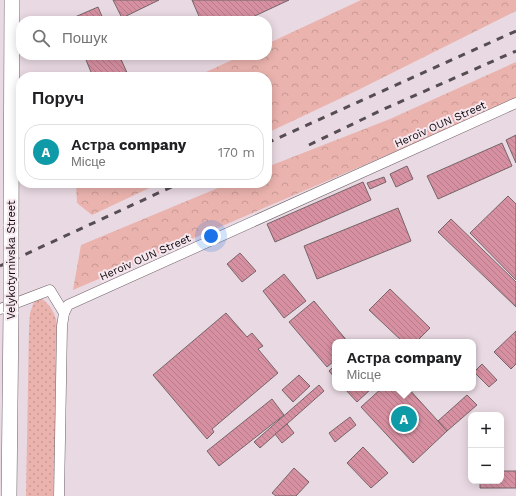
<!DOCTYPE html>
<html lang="uk">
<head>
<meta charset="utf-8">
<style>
	body { margin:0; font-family:"Work Sans",sans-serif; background:#f6f6f6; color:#202124 }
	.controls { position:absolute; right:12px; bottom:12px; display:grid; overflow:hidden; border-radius:8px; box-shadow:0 2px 10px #0003 }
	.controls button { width:36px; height:36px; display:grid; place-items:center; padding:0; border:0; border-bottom:1px solid #e0e0e0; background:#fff; color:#202124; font:20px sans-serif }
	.you { position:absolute; left:211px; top:236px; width:14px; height:14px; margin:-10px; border:3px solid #fff; border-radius:50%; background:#1a73e8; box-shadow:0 0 0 6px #1a73e833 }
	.badge { display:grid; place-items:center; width:26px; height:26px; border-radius:50%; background:#936f16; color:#fff; font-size:13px; font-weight:700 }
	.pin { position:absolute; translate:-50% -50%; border:2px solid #fff; box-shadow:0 1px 4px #0006 }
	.popup { position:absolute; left:332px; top:339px; width:144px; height:52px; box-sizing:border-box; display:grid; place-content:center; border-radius:8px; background:#fff; filter:drop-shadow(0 1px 3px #0005); font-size:13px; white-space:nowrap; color:#757577 }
	.popup b { font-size:15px; color:#202124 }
	.popup::after { content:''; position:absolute; left:50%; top:100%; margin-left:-8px; border:8px solid transparent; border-top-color:#fff }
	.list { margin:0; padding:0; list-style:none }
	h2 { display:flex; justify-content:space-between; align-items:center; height:52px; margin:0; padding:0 16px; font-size:17px }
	h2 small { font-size:13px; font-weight:400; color:#757577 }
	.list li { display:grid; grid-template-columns:26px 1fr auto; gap:12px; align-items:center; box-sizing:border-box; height:56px; margin:0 8px 8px; padding:0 8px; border:1px solid #e0e0e0; border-radius:16px }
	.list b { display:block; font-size:15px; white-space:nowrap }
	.list p { margin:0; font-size:13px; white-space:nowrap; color:#757577 }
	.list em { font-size:13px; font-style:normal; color:#757577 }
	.icon { flex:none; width:22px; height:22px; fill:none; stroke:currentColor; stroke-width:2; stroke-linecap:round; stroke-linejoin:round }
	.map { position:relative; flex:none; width:516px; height:496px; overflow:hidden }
	.search { position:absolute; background:#fff; box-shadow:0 2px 10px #0003; left:16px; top:16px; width:256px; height:44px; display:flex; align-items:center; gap:10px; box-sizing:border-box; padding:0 14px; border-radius:16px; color:#757577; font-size:15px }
	.panel { position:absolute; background:#fff; box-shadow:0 2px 10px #0003; left:16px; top:72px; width:256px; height:116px; border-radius:16px }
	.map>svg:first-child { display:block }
	.grass { fill:url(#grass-dots) }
	.forest { fill:url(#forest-crowns) }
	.building { fill:url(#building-back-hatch); stroke:#756569 }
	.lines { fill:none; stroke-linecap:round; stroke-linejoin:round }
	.minor-casing { stroke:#6f6269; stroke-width:11 }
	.primary-casing { stroke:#6f6269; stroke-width:16 }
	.minor { stroke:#fff; stroke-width:10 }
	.primary { stroke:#fff; stroke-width:15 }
	.rail { stroke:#554d52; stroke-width:3; stroke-dasharray:7 7; stroke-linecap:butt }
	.primary-bridge-casing { stroke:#6f6269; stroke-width:16; stroke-linecap:butt }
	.primary-bridge { stroke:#fff; stroke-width:15 }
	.labels { text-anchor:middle; stroke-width:4; stroke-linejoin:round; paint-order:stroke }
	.street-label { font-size:11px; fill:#0f0a0d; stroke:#f7e7ef }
</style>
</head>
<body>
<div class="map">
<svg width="516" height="496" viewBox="0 0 516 496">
	<defs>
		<pattern id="grass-dots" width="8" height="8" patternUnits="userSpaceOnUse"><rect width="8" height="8" fill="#ebb3ae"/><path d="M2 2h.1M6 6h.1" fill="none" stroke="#c89994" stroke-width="1.8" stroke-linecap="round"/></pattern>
		<pattern id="forest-crowns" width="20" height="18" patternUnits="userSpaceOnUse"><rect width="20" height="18" fill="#ebb3ae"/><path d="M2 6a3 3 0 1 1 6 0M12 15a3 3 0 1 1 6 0" fill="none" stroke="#c89994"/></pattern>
		<pattern id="building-back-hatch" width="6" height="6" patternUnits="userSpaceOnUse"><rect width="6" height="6" fill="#d790a2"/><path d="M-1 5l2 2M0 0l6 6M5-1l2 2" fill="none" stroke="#b77b8a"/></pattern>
	</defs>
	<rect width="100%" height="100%" fill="#e9d9e2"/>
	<path class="grass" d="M41 298C55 308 57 321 60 337L53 496H26L29 329 30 313 35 299Z"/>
	<g class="forest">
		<polygon points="361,0 516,0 516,11 356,91 267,133 267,77 195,77 243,55 267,55 267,44"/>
		<polygon points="516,62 516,100 73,290 81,245 230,183 267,183 267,167 390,119"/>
		<polygon points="76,183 160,183 92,215 77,203"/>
	</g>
	<g class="building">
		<polygon points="113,0 159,0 122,18"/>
		<polygon points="192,0 289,0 244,21 201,21"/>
		<polygon points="98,7 104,21 69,21 68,20"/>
		<polygon points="84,55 119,55 129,77 93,77"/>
		<polygon points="516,135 516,163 506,140"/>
		<polygon points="502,143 512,166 438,199 427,176"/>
		<polygon points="407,166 413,179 396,187 390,174"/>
		<polygon points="384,177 386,182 370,189 367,183"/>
		<polygon points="363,182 371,200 275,242 267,224"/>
		<polygon points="508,196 516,204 516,280 470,233"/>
		<polygon points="398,208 411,241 317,279 304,246"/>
		<polygon points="451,219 516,282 516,307 438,232"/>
		<polygon points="240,253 256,271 242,282 227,264"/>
		<polygon points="284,274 306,301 284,318 263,291"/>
		<polygon points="390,289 430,328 416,342 403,342 369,310"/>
		<polygon points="314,301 348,342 335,342 335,360 327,367 289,322"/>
		<polygon points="226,313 247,337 252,333 263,346 258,349 278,373 212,429 214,432 207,439 153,375"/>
		<polygon points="516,331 516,364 511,369 494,352"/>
		<polygon points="482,364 497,380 489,387 474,372"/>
		<polygon points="335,365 335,378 329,371"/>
		<polygon points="299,375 310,386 293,402 282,390"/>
		<polygon points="319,385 324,391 260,448 254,442"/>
		<polygon points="344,388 372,388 357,402"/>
		<polygon points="382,388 408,388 447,431 413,463 361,407"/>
		<polygon points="467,395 477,405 447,431 438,421"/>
		<polygon points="272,399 284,415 219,466 207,451"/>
		<polygon points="350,417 356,425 335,442 329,433"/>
		<polygon points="287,424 294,433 282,443 275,434"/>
		<polygon points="363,447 388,473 371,488 347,463"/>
		<polygon points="294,468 309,482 296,496 276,496 272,493"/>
		<polygon points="501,471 516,471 516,488 480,488 480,481 501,481"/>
	</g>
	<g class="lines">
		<g class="minor-casing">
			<g id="minor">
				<polyline points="0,309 50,290 64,313"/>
				<polyline points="59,496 62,326 64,313 68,305 516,103"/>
			</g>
		</g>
		<g class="primary-casing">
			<g id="primary">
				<polyline points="11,226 12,0"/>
				<polyline points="9,496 11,312"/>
			</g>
		</g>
		<use href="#minor" class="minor"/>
		<use href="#primary" class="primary"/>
		<g class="rail">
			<polyline points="267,143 516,31"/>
			<polyline points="309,145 384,109 516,51"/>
			<polyline points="0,266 180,183"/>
		</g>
		<g class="primary-bridge-casing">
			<polyline id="primary-bridge" points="11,226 11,312"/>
		</g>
		<use href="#primary-bridge" class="primary-bridge"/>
	</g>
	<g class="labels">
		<g class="street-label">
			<text transform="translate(440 124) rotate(-24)" y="4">Heroiv OUN Street</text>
			<text transform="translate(145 257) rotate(-24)" y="4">Heroiv OUN Street</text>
			<text transform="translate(11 260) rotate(-90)" y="4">Velykotyrnivska Street</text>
		</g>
	</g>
</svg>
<div class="controls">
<button>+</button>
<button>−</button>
</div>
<div class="you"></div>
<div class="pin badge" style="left:404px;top:419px;background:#0f9aa8">A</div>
<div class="popup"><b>Астра company</b>Місце</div>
<div class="search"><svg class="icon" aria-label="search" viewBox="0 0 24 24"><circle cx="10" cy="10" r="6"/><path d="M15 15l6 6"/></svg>Пошук</div>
<section class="panel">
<h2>Поруч<small></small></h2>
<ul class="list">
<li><span class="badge" style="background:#0f9aa8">A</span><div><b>Астра company</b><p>Місце</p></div><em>170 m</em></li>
</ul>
</section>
</div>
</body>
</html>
